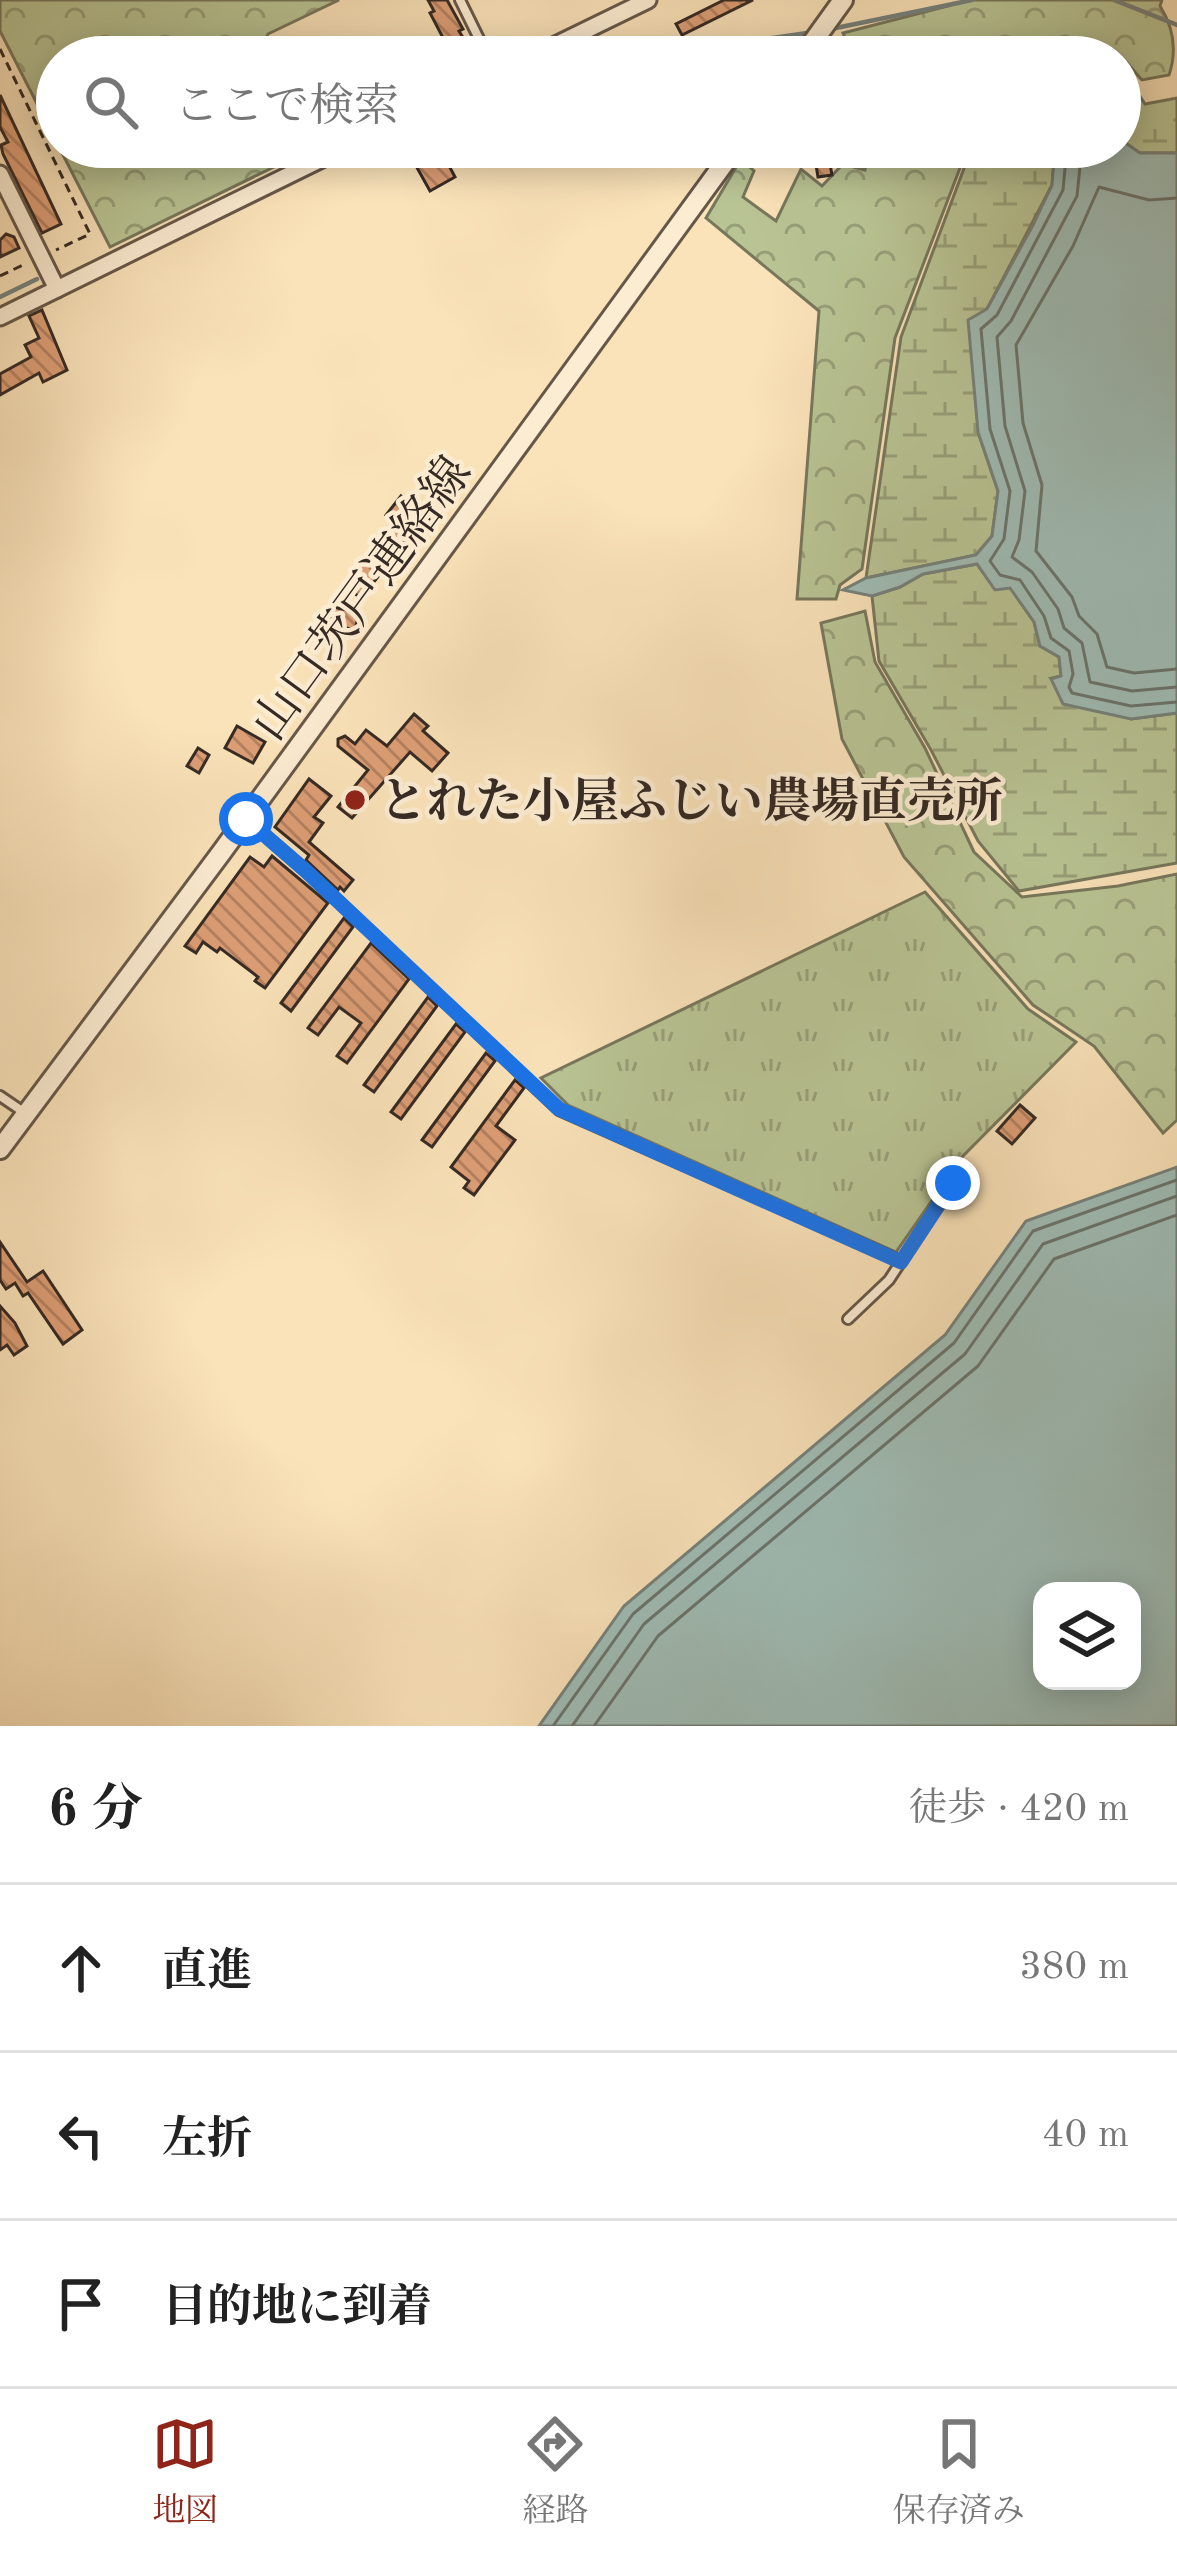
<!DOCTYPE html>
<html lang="ja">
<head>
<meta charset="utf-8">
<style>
	body { margin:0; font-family:"Old Standard TT","Noto Serif JP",serif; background:#f2f2f2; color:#222 }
	.controls { position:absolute; right:36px; bottom:36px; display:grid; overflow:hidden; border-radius:24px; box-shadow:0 6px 30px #0003 }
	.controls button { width:108px; height:108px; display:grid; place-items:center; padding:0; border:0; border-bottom:3px solid #e0e0e0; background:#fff; color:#222; font:60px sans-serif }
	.stop { position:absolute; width:36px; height:36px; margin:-27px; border:9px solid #1a73e8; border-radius:50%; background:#fff }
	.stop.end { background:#1a73e8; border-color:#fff; box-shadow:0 3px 12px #0008 }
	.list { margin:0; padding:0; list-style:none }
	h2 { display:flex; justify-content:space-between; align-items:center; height:156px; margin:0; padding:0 48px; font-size:51px }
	h2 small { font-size:39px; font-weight:400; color:#767676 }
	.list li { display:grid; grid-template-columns:78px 1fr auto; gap:36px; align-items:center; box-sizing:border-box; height:168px; padding:0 48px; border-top:3px solid #e0e0e0 }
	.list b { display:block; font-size:45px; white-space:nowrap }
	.list em { font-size:39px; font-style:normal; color:#767676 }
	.icon { flex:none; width:66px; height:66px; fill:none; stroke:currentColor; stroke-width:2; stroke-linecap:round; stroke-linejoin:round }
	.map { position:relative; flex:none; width:1177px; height:1726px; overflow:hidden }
	.search { position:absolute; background:#fff; box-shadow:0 6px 30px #0003; left:36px; right:36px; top:36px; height:132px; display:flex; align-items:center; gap:30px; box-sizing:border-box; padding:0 42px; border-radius:66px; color:#767676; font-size:45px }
	.sheet { height:660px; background:#fff }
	nav { display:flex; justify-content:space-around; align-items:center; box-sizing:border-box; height:168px; border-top:3px solid #e0e0e0; background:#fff; font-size:33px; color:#767676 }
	nav a { display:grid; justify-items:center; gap:6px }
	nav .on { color:#8f2418 }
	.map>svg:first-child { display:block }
	.forest { fill:url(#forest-crowns); stroke:#77775c; stroke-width:3 }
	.wetland { fill:url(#wetland-marsh); stroke:#77775c; stroke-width:3 }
	.park { fill:url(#park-tufts); stroke:#77775c; stroke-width:3 }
	.water { fill:#9fbdb6; stroke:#75827c; stroke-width:3; fill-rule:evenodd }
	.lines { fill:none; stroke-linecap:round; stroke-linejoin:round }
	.shore { stroke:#6a746d; stroke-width:3 }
	.stream { stroke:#75827c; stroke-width:4.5 }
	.building { fill:url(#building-back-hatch); stroke:#352a24; stroke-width:3 }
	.service-casing { stroke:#665849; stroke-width:14 }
	.minor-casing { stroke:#665849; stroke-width:21 }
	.tertiary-casing { stroke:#665849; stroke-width:24 }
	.path { stroke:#352a24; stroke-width:3; stroke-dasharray:9 6; stroke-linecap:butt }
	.service { stroke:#fcecd2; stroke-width:8 }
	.minor { stroke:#fcecd2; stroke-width:15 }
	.tertiary { stroke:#fcecd2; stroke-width:18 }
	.route { stroke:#1a73e8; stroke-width:15 }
	.poi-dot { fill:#8f2418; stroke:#fcecd2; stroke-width:4.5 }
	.labels { text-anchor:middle; stroke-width:9; stroke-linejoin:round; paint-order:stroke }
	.street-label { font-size:48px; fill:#352a24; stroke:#fcecd2 }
	.poi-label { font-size:48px; font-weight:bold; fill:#352a24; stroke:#fcecd2; text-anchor:start }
</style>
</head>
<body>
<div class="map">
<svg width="1177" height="1726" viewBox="0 0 1177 1726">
	<defs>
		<pattern id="forest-crowns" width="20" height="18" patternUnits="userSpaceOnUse" patternTransform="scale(3)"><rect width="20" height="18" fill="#b9c494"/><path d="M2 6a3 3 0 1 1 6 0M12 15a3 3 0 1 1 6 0" fill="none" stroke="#979f79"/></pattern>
		<pattern id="wetland-marsh" width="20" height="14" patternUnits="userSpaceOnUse" patternTransform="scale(3)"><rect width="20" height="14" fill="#b9c494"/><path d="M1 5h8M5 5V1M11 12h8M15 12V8" fill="none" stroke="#979f79"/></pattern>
		<pattern id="park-tufts" width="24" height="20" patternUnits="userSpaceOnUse" patternTransform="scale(3)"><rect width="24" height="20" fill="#b9c494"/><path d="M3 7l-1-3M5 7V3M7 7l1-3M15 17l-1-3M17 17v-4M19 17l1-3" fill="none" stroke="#979f79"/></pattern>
		<pattern id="building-back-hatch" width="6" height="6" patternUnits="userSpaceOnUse" patternTransform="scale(3)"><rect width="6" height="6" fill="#dd9e75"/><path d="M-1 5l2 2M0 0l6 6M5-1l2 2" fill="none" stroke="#b48160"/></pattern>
	</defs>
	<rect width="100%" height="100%" fill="#fae2b9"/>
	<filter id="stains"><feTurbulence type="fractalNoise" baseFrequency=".00167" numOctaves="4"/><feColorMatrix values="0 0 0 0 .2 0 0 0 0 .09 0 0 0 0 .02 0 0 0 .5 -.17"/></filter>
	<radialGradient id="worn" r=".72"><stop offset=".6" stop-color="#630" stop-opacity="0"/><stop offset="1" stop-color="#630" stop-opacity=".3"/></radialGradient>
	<g class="forest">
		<polygon points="0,0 339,0 268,34 258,57 57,57 57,143 0,31"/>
		<path d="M971 0H1162L1160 6C1174 28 1177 51 1169 75L1142 80C1133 71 1124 57 1114 50 1092 37 1055 38 1039 57H846L851 51 843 33Z"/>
		<polygon points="59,147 272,147 280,164 110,247"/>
		<polygon points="868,147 968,147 895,338 862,569 840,585 836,599 797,599 819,311 706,218 741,159 754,171 743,197 776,221 801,169 822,186 843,164 865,170"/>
		<polygon points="865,611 875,662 925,748 974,852 1022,897 1118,886 1177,874 1177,1120 1163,1133 1094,1046 1033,1005 904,857 842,739 821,623"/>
	</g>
	<g class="wetland">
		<polygon points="1081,45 1111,52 1114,57 1044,57 1051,49"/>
		<polygon points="1120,66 1145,104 1177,98 1177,153 1140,153 1121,143"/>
		<polygon points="972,147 1055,147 1052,185 987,309 978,432 998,491 992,536 976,555 866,578 901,337"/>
		<polygon points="977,564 995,589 1010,587 1034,622 1040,646 1059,657 1061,676 1052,678 1131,719 1177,713 1177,863 1019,891 978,841 931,750 879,661 872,596 900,587 923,574"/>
	</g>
	<polygon class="park" points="925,892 1028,1009 1076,1042 963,1156 896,1252 568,1105 541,1078"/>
	<g class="water">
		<polygon points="1120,139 1140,153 1177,153 1177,713 1131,719 1063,704 1051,679 1061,676 1059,657 1040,646 1034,622 1010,588 995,590 977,564 923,574 900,587 872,596 843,590 866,578 976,555 992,536 998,491 978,432 968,320 987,309 1033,225 1052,185 1055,147 1120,147"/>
		<path d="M1177 1167V1726H539L624 1606 945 1335 1026 1221ZM1042 1591H1132V1681H1042Z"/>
	</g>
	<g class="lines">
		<g class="shore">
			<polyline points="1067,147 1063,190 997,315 981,329 990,429 1010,491 1004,539 990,561 1000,575 1020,580 1044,616 1051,638 1069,651 1073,674 1069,687 1072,693 1131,706 1177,702"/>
			<polyline points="1082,147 1077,196 1011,321 997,337 1005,426 1025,491 1019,540 1012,557 1032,572 1058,609 1064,628 1082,643 1090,682 1132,691 1177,687"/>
			<polyline points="1177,198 1149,200 1099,187 1073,246 1016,345 1023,423 1042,485 1036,551 1072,597 1079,616 1097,634 1107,667 1134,673 1177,669"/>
			<polyline points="553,1726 633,1614 954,1343 1033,1231 1177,1180"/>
			<polyline points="572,1726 644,1624 965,1354 1043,1244 1177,1196"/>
			<polyline points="594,1726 658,1636 978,1366 1054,1259 1177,1215"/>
		</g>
		<g class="stream">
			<polyline points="1114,0 1177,25"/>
			<polyline points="831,29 972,0"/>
			<polyline points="641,57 814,32"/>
			<polyline points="0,297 37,279"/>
		</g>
	</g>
	<g class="building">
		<polygon points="428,0 447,0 463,29 459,31 475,57 453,57 430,13 434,11"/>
		<polygon points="724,0 753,0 682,35 676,24"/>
		<polygon points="0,95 61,224 42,233 3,154 1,145 8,142 0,127"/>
		<polygon points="425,147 439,147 455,177 430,191 410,155"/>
		<polygon points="813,147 827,147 832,175 818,177"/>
		<polygon points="6,234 14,237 19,248 0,257 0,240"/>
		<polygon points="42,310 67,370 43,382 39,373 0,395 0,374 31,357 25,345 39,338 29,316"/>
		<polygon points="401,496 431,521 416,540 410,535 367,591 364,589 362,599 346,587 349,579 393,521 386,515"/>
		<polygon points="334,607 359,613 355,630 330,624"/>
		<polygon points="414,714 428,726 423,731 448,753 432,771 410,752 352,818 338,807 368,770 338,746 338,739 345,736 355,744 366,730 387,746"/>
		<polygon points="237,726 265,742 253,763 225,748"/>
		<polygon points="198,748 209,755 199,773 187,766"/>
		<polygon points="309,779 331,796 314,817 323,823 309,842 353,880 344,891 340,887 338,890 306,860 309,855 275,827"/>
		<polygon points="272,856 328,903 265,988 255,981 258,977 220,948 217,952 203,942 196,953 185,946 250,857 264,867"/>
		<polygon points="344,918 353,927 291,1011 281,1003"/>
		<polygon points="371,943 409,979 347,1063 337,1056 361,1023 339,1007 318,1035 308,1028"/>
		<polygon points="428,997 437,1006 374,1092 364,1085"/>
		<polygon points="456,1024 465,1032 401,1119 391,1112"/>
		<polygon points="486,1053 495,1061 432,1147 422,1140"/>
		<polygon points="515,1080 524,1088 496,1126 515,1140 474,1195 464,1188 469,1181 451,1167"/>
		<polygon points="1020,1105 1035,1118 1012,1144 997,1131"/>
		<polygon points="0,1242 27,1282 43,1271 82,1330 63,1344 28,1293 23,1296 15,1283 6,1289 0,1280"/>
		<polygon points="0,1306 15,1323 27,1346 14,1355 7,1345 0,1350"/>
	</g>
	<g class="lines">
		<g class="service-casing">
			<g id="service">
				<polyline points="460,0 488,57"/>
				<polyline points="247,820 306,871 559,1110 901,1261"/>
				<polyline points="0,1096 25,1113"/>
				<polyline points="848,1319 889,1280 953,1182"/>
			</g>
		</g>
		<g class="minor-casing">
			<g id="minor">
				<polyline points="531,57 648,0"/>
				<polyline points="0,174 57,289"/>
				<polyline points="0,317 346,147"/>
			</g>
		</g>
		<g class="tertiary-casing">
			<g id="tertiary">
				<polyline points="802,57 843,0"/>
				<polyline points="0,1149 221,853 736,147"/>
			</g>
		</g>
		<g class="path">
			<polyline points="0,49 90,234 56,250"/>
			<polyline points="0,276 25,264"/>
		</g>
		<use href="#service" class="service"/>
		<use href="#minor" class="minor"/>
		<use href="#tertiary" class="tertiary"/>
	</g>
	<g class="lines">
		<polyline class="route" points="246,819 306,871 559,1109 901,1262 953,1183"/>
	</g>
	<circle class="poi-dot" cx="355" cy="800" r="12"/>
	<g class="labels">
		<g class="street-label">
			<text transform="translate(360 597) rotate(-54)" y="17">山口茨戸連絡線</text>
		</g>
		<g class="poi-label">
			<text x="379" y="817">とれた小屋ふじい農場直売所</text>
		</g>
	</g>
	<rect width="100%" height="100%" filter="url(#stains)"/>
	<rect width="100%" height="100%" fill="url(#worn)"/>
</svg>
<div class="controls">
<button><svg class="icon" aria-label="layers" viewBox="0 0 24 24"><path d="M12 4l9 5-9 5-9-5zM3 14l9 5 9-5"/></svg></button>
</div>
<div class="stop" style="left:246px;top:819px"></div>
<div class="stop end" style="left:953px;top:1183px"></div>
<div class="search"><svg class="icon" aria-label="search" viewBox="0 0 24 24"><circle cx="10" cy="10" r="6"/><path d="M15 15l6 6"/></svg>ここで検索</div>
</div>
<section class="sheet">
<h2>6 分<small>徒歩 · 420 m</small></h2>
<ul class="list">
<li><svg class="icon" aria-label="ahead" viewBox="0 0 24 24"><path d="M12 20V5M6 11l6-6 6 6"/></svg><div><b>直進</b></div><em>380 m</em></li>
<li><svg class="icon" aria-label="left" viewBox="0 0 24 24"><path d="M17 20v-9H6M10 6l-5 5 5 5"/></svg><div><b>左折</b></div><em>40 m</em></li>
<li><svg class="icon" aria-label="arrive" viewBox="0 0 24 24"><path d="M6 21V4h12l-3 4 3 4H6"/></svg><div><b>目的地に到着</b></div></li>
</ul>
</section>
<nav>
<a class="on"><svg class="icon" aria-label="map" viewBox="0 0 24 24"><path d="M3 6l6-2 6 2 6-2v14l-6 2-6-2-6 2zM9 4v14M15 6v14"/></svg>地図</a>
<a><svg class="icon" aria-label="directions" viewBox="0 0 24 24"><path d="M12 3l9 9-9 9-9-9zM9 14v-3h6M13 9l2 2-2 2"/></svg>経路</a>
<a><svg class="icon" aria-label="saved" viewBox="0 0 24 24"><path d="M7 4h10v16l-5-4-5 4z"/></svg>保存済み</a>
</nav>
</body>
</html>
